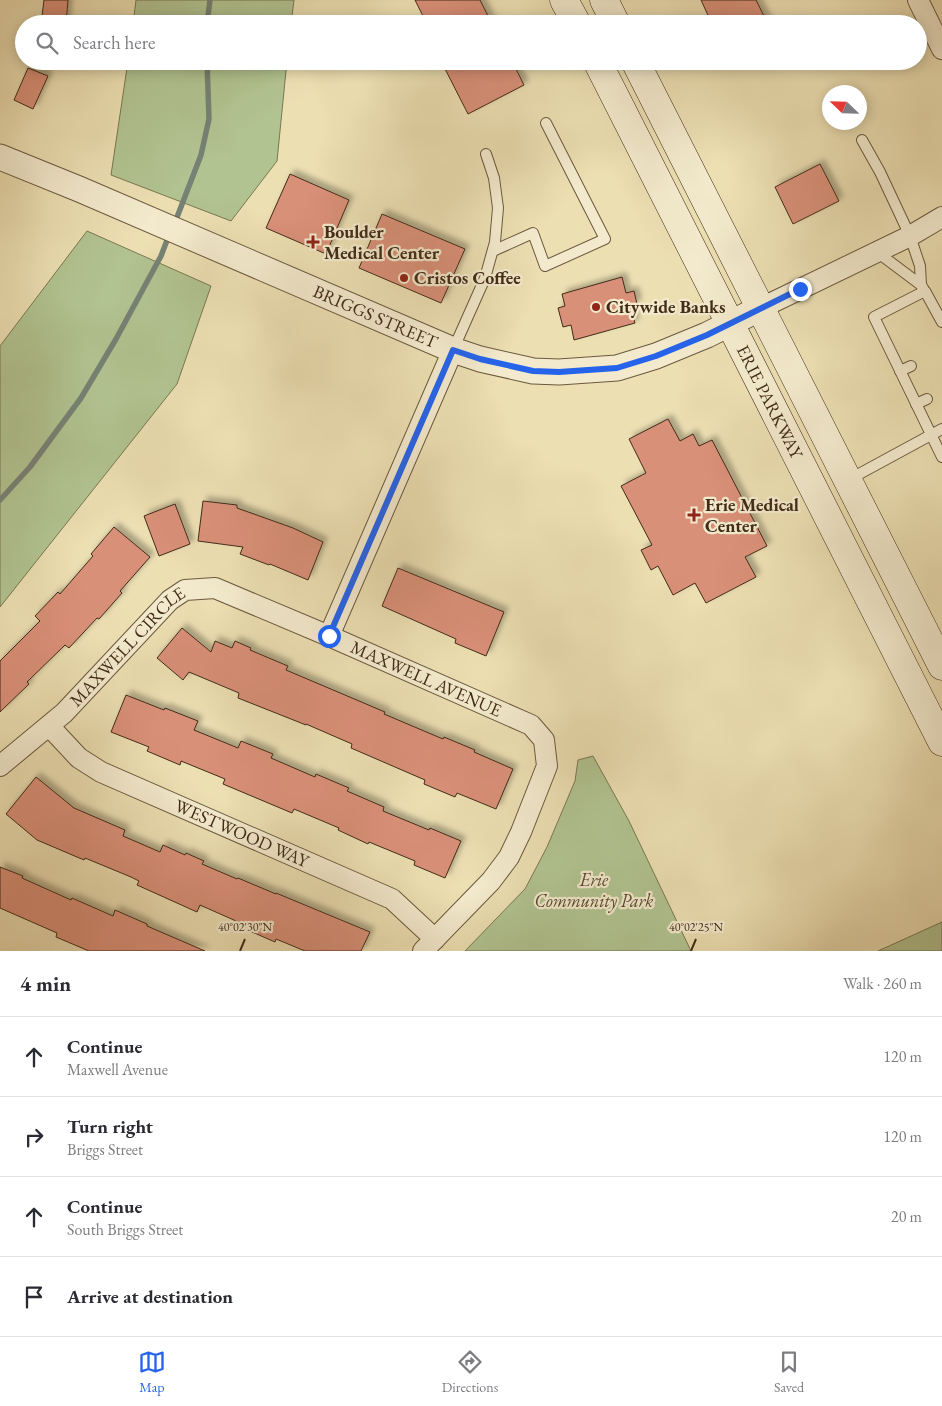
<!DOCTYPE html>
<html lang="en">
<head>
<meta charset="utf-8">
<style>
	body { margin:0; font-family:"EB Garamond",serif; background:#f2f2f3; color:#2b2b33 }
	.compass { position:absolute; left:822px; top:85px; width:45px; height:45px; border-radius:50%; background:#fff; box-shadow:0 2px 12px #0003; rotate:293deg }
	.stop { position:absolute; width:15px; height:15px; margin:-11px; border:4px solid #2563eb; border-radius:50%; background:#fff }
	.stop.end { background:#2563eb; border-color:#fff; box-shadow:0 1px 5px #0008 }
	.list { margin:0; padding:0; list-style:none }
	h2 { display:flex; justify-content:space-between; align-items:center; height:65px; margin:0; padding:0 20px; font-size:21px }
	h2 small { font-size:16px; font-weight:400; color:#7c7c81 }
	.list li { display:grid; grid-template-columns:32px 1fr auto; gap:15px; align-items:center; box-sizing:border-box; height:80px; padding:0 20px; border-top:1px solid #e1e1e2 }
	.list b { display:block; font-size:19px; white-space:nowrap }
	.list p { margin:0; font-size:16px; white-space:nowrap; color:#7c7c81 }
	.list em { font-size:16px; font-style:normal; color:#7c7c81 }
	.icon { flex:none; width:28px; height:28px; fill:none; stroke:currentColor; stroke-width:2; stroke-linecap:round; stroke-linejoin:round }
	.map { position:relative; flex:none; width:942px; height:951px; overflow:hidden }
	.search { position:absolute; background:#fff; box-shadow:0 2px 12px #0003; left:15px; right:15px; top:15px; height:55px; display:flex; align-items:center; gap:12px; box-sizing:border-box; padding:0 18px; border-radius:28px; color:#7c7c81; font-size:19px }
	.sheet { height:385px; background:#fff }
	nav { display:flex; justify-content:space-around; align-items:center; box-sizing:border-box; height:70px; border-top:1px solid #e1e1e2; background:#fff; font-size:14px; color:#7c7c81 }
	nav a { display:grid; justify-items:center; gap:2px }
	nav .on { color:#2563eb }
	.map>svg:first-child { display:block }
	.green { fill:#b1c391; stroke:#797754 }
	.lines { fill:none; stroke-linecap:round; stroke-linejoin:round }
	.stream { stroke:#768274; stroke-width:5.5 }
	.building { fill:#d99078; stroke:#412b18; filter:url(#shadow) }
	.service-casing { stroke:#6c583e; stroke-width:12 }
	.minor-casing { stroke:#6c583e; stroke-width:22 }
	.tertiary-casing { stroke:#6c583e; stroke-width:27 }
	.secondary-casing { stroke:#412b18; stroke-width:29 }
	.service { stroke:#f3eacd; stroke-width:10 }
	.minor { stroke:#f3eacd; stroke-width:20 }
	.tertiary { stroke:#f3eacd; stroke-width:25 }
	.secondary { stroke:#f3eacd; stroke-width:28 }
	.route { stroke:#2563eb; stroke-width:6 }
	.ticks { fill:none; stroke:#412b18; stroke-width:2 }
	.poi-dot { fill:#8f2418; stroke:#f3eacd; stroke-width:2 }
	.labels { text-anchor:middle; stroke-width:4.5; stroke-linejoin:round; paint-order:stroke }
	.poi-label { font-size:18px; font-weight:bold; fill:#412b18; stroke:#f3eacd; text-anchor:start }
	.street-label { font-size:18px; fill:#412b18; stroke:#f3eacd }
	.park-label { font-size:18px; font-style:italic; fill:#574930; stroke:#f3eacd }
	.ticks-label { font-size:12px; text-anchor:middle; fill:#412b18; stroke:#f3eacd; stroke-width:4.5; stroke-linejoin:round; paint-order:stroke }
</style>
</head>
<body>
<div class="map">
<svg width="942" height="951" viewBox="0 0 942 951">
	<defs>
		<filter id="shadow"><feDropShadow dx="4.5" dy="-4.5" stdDeviation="2.5" flood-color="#0004"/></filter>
	</defs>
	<rect width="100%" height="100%" fill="#ecdfb2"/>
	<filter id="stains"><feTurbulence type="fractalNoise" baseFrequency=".004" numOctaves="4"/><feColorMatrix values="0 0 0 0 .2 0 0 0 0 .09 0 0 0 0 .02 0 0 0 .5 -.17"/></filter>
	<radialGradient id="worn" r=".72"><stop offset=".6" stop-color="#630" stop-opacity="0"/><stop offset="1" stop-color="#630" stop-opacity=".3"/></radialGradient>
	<g class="green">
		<polygon points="136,0 294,0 291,24 133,24"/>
		<polygon points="128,61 287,61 277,161 231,221 111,175"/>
		<polygon points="87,231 211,286 177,384 0,607 0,346"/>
		<polygon points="593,756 629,821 691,951 465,951 525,889 547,847 575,781 578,760"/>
		<polygon points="942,922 942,951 878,951"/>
	</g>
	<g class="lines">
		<g class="stream">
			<polyline points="207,24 210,0"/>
			<polyline points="174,225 201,155 209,119 207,61"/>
			<polyline points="0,500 30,467 81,398 116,339 161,256 169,235"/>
		</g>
	</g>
	<g class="building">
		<polygon points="44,0 68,0 66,24 41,24"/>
		<polygon points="415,0 480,0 492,24 427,24"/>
		<polygon points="701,0 756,0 768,24 712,24"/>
		<polygon points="441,61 512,61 524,85 468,114"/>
		<polygon points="28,68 48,76 33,109 14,100"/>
		<polygon points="820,164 839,201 793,224 775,187"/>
		<polygon points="290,174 349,200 326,254 266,228"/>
		<polygon points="382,214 465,249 441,303 359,268"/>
		<polygon points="622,277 626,293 634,291 637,304 630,306 635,323 574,340 571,325 563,327 558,308 565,306 562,294"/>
		<polygon points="668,419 680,441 693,434 699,446 712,440 767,546 745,557 756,577 706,603 695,583 673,595 658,566 651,570 641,550 652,545 621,486 646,473 629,439"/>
		<polygon points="203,501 237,505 237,508 293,528 323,542 308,580 270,564 269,565 240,554 243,547 198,541"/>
		<polygon points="175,504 190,544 159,556 144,516"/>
		<polygon points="114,527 150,557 120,591 122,593 99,619 97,618 69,648 65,645 27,682 29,684 0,712 0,661 40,621 35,616 58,592 60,594 93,556 91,554"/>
		<polygon points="398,568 504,612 486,656 455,643 456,639 382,606"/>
		<polygon points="182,628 211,652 215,641 232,648 235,641 251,648 250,650 288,666 286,670 385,712 384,714 443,739 444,737 475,750 474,752 513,769 496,809 457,793 455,797 424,784 425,780 351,748 352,744 306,724 306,725 238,698 239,693 189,672 183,680 157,658"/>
		<polygon points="126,695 164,710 165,708 198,721 194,730 238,748 241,741 273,754 271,758 315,777 316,774 349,788 347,791 384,807 383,811 429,830 430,828 461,841 445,878 414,865 415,861 369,842 368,844 338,830 339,828 294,809 292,813 223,784 225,779 181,761 180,765 147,751 149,747 111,732"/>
		<polygon points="36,777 74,808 125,830 123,836 160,852 163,845 185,855 186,853 204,861 202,864 237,879 238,878 276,894 276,893 370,932 361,951 305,951 276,939 275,942 243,928 245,925 200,905 197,912 137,885 139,881 131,877 85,858 84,860 37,840 6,814"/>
		<polygon points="0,867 23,876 22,878 71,900 72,898 113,916 115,910 147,924 147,926 205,951 89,951 56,937 57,933 0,908"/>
	</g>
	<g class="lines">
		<g class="service-casing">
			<g id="service">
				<polyline points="862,140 880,172 910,236 920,266 921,285"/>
				<polyline points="493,251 533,233 545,266 605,239 546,123"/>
				<polyline points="877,252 921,285 923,288"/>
				<polyline points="942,322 925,291 874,317 942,457"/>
				<polyline points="453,350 485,278 495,242 498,208 494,178 486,154"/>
				<polyline points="900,371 911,366"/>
				<polyline points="916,404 927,399"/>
				<polyline points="848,480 942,429"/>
			</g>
		</g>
		<g class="minor-casing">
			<g id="minor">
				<polyline points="918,0 942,49"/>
				<polyline points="761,308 910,236 942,217"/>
				<polyline points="329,636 453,350"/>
				<path id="s1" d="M50 727 79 758 101 772 392 899 435 939"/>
				<path id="s2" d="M0 766 64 713 170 600 185 590 215 588 329 636 531 725 544 740 547 766 521 832 509 857 491 881 423 951"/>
			</g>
		</g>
		<g class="tertiary-casing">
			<g id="tertiary">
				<path id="s3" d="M0 157 79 189 453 350 480 359 533 371 559 372 617 368 656 356 707 335 761 308"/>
			</g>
		</g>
		<g class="secondary-casing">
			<g id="secondary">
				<polyline points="564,0 577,24"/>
				<polyline points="604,0 616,24"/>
				<path id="s4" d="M597 61 942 742"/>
				<polyline points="635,61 942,666"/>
			</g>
		</g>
		<use href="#service" class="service"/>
		<use href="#minor" class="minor"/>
		<use href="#tertiary" class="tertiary"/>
		<use href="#secondary" class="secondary"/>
	</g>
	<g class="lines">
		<polyline class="route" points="329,636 453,350 480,359 533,371 559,372 617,368 656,356 707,335 800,289"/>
	</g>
	<path class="ticks" d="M240 951 245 939M691 951 696 939"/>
	<g class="poi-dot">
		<path d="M310.5 234.5h5v5h5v5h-5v5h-5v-5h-5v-5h5z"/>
		<circle cx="404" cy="278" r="5"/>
		<circle cx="596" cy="307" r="5"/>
		<path d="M691.5 507.5h5v5h5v5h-5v5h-5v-5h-5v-5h5z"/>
	</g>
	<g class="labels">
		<g class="poi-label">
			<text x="324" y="238">Boulder<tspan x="324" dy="21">Medical Center</tspan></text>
			<text x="414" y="284">Cristos Coffee</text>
			<text x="606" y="313">Citywide Banks</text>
			<text x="705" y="511">Erie Medical<tspan x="705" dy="21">Center</tspan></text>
		</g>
		<g class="street-label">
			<text dy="6" stroke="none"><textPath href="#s3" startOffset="408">BRIGGS STREET</textPath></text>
			<text dy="6" stroke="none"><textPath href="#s4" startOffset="382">ERIE PARKWAY</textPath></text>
			<text dy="6" stroke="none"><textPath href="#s2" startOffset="175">MAXWELL CIRCLE</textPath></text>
			<text dy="6" stroke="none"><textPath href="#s2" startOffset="516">MAXWELL AVENUE</textPath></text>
			<text dy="6" stroke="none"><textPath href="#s1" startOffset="222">WESTWOOD WAY</textPath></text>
		</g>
		<g class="park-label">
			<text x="594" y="886">Erie<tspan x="594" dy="21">Community Park</tspan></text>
		</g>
	</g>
	<g class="ticks-label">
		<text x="245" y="931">40°02'30"N</text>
		<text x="696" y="931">40°02'25"N</text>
	</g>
	<rect width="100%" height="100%" filter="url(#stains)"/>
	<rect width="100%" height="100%" fill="url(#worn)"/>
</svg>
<svg class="compass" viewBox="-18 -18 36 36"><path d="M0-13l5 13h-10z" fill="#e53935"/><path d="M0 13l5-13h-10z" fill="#7c7c81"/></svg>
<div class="stop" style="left:329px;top:636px"></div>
<div class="stop end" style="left:800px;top:289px"></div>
<div class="search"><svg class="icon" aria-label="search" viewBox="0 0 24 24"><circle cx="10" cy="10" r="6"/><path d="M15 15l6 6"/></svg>Search here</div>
</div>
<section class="sheet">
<h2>4 min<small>Walk · 260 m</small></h2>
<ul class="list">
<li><svg class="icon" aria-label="ahead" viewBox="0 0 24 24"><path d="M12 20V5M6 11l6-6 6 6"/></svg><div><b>Continue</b><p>Maxwell Avenue</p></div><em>120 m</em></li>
<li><svg class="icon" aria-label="right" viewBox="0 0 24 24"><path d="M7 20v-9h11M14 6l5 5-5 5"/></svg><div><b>Turn right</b><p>Briggs Street</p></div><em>120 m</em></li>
<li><svg class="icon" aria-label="ahead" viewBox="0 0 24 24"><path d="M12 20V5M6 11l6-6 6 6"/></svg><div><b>Continue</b><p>South Briggs Street</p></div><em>20 m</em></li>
<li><svg class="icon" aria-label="arrive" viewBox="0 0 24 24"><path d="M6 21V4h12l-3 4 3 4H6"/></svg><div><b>Arrive at destination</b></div></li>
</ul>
</section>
<nav>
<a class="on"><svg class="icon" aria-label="map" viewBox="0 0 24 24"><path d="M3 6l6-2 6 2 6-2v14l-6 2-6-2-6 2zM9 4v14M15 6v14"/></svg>Map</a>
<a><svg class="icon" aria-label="directions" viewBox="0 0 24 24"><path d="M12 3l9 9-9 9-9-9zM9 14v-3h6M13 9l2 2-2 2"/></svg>Directions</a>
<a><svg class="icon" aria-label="saved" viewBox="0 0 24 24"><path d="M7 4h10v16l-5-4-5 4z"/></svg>Saved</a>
</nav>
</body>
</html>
